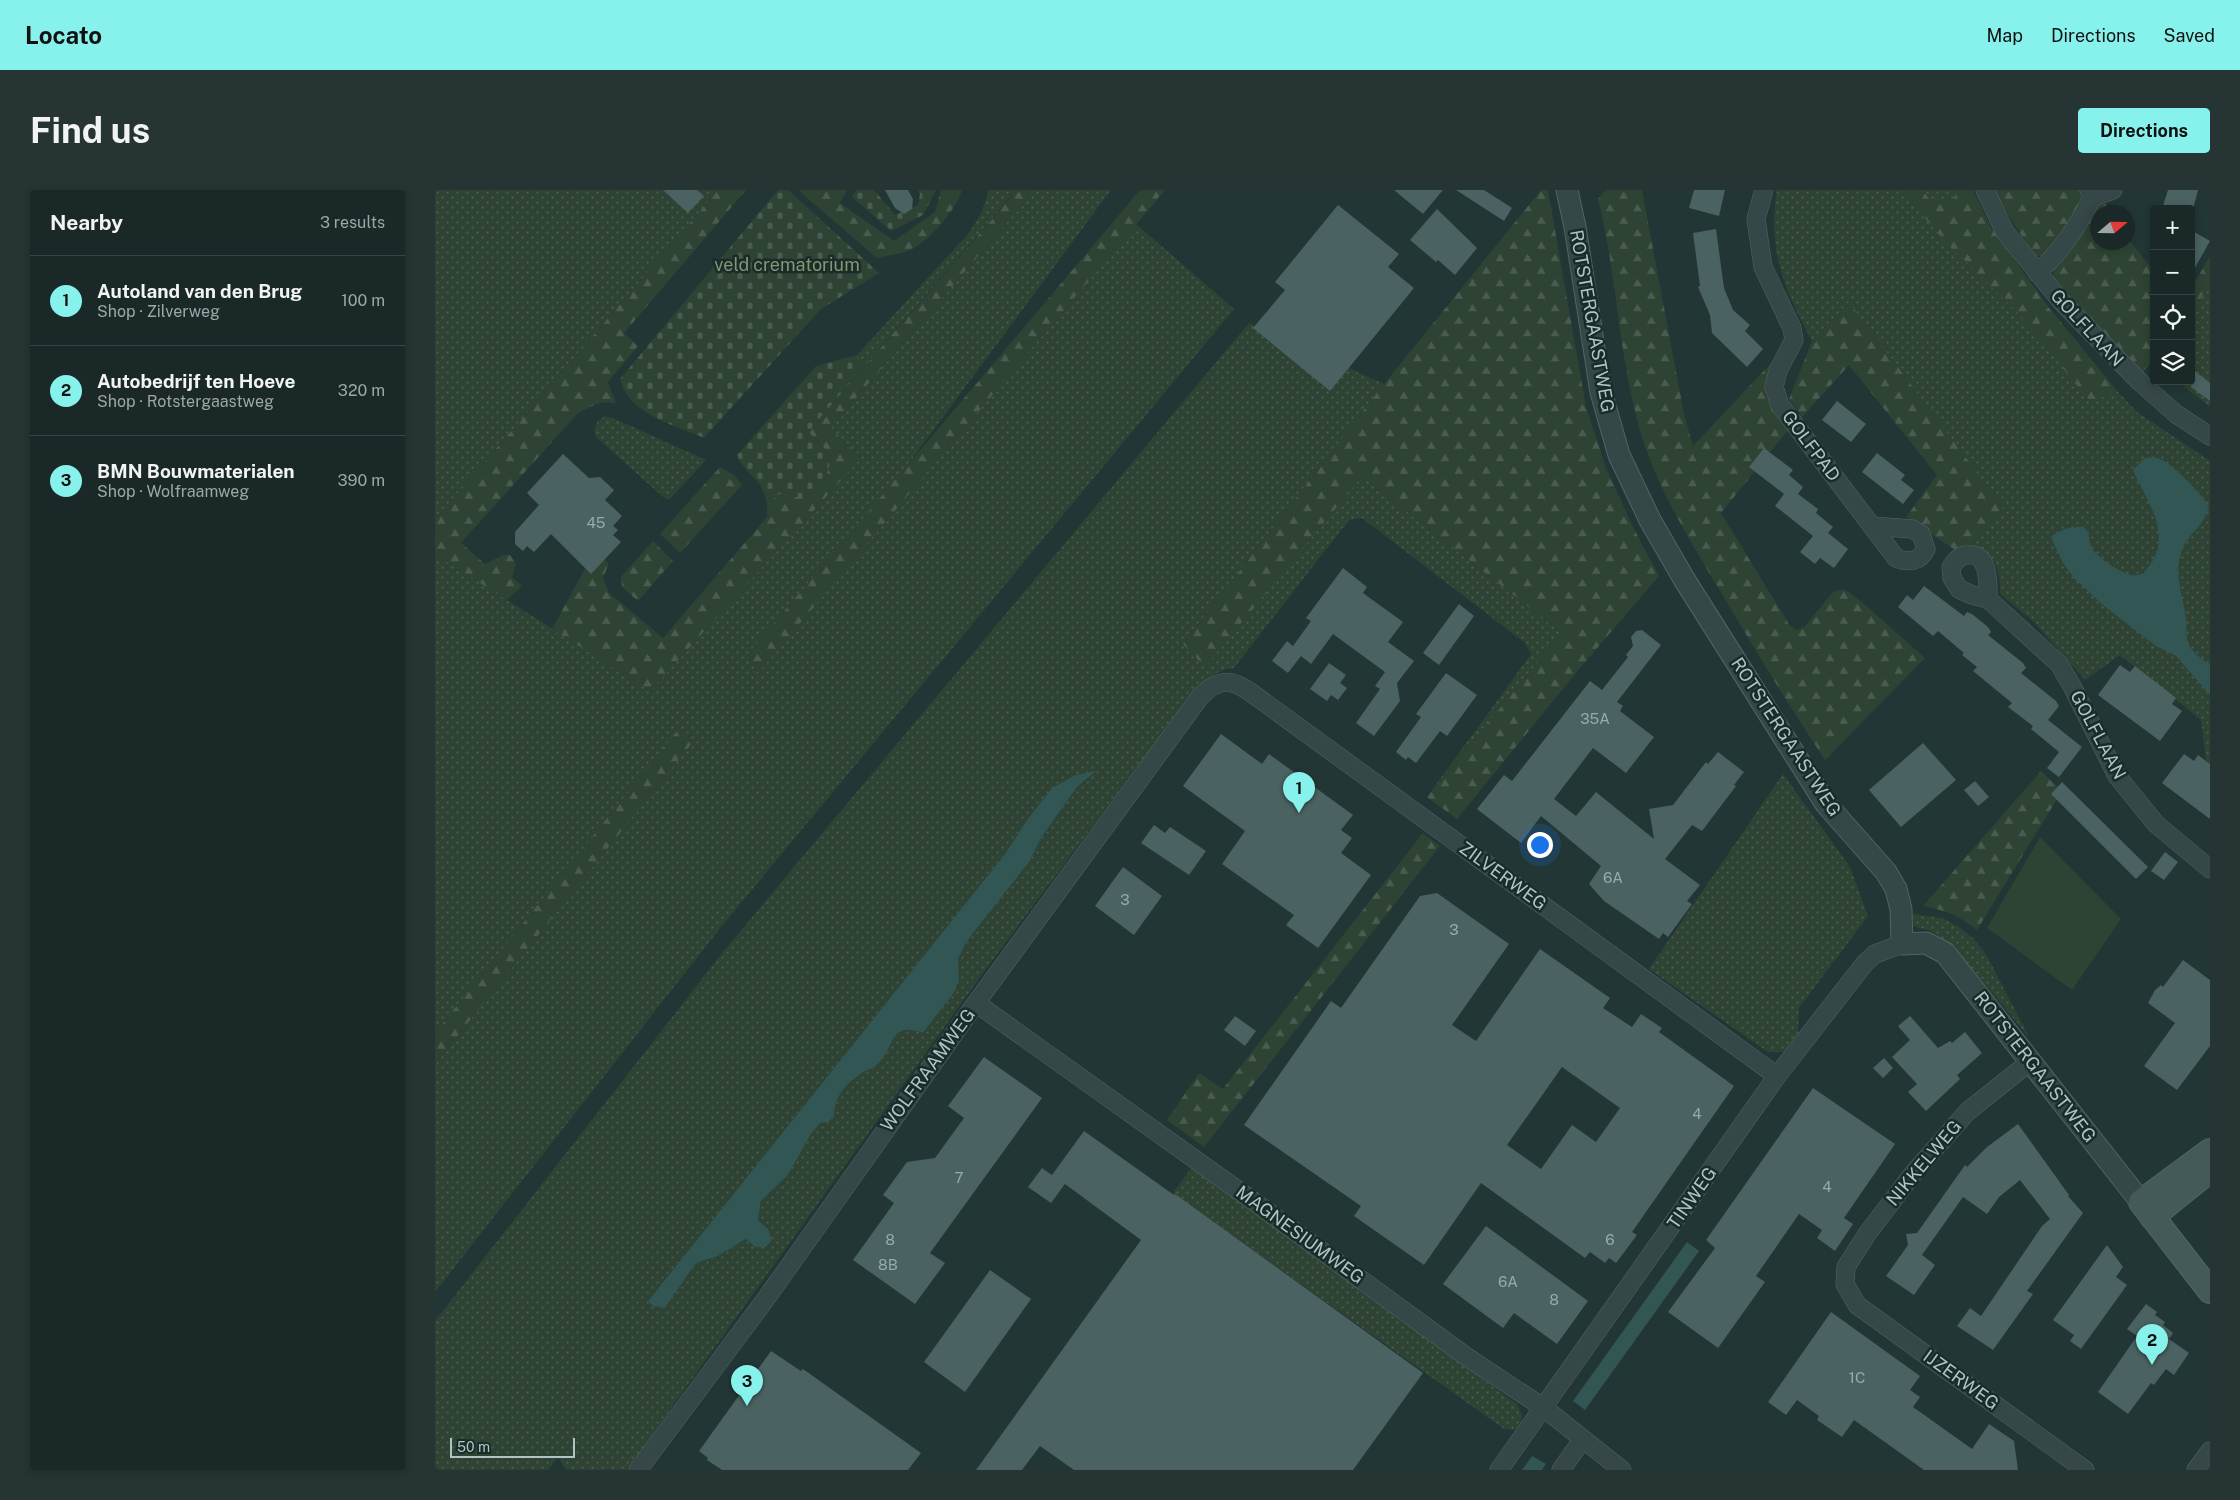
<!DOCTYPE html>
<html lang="en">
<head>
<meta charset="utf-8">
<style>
	body { margin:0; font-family:"Public Sans",sans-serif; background:#273434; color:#f1f3f6 }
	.controls { position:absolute; right:15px; top:15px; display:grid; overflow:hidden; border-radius:5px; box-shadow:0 2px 8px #0003 }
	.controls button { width:45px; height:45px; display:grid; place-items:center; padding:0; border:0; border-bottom:1px solid #384445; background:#1a2828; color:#f1f3f6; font:25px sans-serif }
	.compass { position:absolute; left:1655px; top:15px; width:45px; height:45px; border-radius:50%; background:#1a2828; box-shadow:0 2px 8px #0003; rotate:70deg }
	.scale { position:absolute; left:15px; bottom:12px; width:125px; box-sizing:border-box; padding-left:5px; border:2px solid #afc4c3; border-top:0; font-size:14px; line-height:18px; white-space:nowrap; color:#afc4c3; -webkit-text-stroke:4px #1a2c2a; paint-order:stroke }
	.you { position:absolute; left:1104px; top:654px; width:18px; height:18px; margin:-12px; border:4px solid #fff; border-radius:50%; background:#1a73e8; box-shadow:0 0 0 8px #1a73e833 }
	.badge { display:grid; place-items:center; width:32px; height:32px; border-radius:50%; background:#87f1ec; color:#111; font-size:16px; font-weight:700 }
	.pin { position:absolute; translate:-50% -41px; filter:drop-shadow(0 1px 2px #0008) }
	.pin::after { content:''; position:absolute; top:26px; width:18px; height:15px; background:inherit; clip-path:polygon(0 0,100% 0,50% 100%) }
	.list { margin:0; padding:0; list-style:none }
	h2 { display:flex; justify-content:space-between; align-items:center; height:65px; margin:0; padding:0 20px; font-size:21px }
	h2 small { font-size:16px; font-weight:400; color:#9fa6a8 }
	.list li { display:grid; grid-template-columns:32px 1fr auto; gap:15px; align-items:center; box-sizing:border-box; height:90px; padding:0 20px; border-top:1px solid #384445 }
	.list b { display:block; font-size:19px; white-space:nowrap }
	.list p { margin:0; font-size:16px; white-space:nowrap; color:#9fa6a8 }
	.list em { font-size:16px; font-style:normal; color:#9fa6a8 }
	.icon { flex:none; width:28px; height:28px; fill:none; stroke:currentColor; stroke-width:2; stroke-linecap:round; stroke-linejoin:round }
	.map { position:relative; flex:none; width:1775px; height:1280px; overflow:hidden; border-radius:5px }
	header { display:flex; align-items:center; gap:30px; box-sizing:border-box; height:70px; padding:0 25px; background:#87f1ec; color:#111 }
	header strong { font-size:24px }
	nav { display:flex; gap:28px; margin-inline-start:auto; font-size:18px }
	.intro { display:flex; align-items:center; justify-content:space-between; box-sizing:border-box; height:120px; padding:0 30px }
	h1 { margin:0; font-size:35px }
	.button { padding:12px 22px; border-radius:5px; background:#87f1ec; color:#111; font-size:18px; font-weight:700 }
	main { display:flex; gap:30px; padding:0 30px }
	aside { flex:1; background:#1a2828; border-radius:5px; box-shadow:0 2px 8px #0003 }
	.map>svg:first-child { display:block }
	.grass { fill:url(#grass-dots); fill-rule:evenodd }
	.forest { fill:url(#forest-firs) }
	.cemetery { fill:url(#cemetery-stones) }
	.garden { fill:#2e4334 }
	.water { fill:#315653 }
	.building { fill:#4a6261; fill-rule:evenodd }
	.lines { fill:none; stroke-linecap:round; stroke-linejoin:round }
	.minor-casing { stroke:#526564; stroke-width:19 }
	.tertiary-casing { stroke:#526564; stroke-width:23 }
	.secondary-casing { stroke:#526564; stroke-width:26 }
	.minor { stroke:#354746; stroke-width:18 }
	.tertiary { stroke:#354746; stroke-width:21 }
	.secondary { stroke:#435a59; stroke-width:24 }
	.labels { text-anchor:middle; stroke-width:5; stroke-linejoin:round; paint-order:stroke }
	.number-label { font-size:15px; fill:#96acaa }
	.park-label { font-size:18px; fill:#829870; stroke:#1a2c2a }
	.street-label { font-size:18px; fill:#afc4c3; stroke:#1a2c2a }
</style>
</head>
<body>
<header>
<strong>Locato</strong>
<nav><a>Map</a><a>Directions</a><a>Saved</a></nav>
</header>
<div class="intro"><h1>Find us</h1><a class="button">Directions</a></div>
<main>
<aside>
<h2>Nearby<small>3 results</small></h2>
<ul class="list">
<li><span class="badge">1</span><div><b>Autoland van den Brug</b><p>Shop · Zilverweg</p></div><em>100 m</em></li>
<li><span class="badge">2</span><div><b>Autobedrijf ten Hoeve</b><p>Shop · Rotstergaastweg</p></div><em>320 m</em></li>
<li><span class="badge">3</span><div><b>BMN Bouwmaterialen</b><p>Shop · Wolfraamweg</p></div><em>390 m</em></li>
</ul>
</aside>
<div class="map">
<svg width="1775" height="1280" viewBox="0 0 1775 1280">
	<defs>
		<pattern id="grass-dots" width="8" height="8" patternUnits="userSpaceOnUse" patternTransform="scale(1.25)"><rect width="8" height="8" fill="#2e4334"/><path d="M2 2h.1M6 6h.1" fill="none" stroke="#4a5c50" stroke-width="1.8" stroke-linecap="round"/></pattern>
		<pattern id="forest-firs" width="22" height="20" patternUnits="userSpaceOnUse" patternTransform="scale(1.25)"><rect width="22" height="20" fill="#2e4334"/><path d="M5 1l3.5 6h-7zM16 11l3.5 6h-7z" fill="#4a5c50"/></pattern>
		<pattern id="cemetery-stones" width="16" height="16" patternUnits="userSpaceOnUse" patternTransform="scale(1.25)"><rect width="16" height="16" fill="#2e4334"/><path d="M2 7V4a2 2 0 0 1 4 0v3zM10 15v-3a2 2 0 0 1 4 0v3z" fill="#4a5c50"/></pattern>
	</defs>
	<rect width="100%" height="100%" fill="#223635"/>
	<g class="grass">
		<polygon points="0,0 283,0 0,330"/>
		<polygon points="554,0 572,0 578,4 428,178 422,165 533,44 547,22"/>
		<polygon points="600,0 676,0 468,281 313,464 323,482 701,34 799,119 286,737 0,1102 0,874 256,553 256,547 248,540 242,542 0,843 0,364 215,501 426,266 395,238"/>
		<path d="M1342 0H1538L1555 36 1614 118 1682 201 1702 222 1775 271V574L1771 570 1766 530 1685 465 1650 490 1598 431 1565 404C1565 389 1564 370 1548 362 1543 360 1536 361 1532 360L1568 317 1413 113 1377 151C1349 99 1332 60 1342 0Z"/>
		<polygon points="1775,96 1775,217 1742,191 1756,191 1756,121"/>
		<path d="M814 133 949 194 748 454 924 290 929 288 1127 443 992 607 1096 464 1090 453 927 328 914 330 799 478C777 480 766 495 752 510L548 783 192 1280H131L123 1267 113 1280H0V1131L288 762ZM660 582 642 597 606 648 595 671 532 751 523 769 524 788 488 843C453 830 459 860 441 876 437 879 431 880 427 883 410 895 400 905 399 927L393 932 385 933 376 944 353 985 326 1011 323 1030 333 1039 337 1049 331 1057H320L311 1049 283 1066 261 1073 230 1118 218 1116 213 1111 542 699 570 664 592 630Z"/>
		<path d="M170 226 180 229 271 270 234 310 227 306 161 247C157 236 161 232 170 226Z"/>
		<polygon points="1348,584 1415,677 1433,726 1364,818 1363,849 1354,862 1333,862 1214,779"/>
		<polygon points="1478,724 1507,728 1524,737 1539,749 1552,766 1594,847 1518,756 1496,741 1478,736"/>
		<polygon points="757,977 1082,1214 1087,1225 1085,1240 1069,1239 738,1003"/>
	</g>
	<g class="forest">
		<path d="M283 0H311L189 143 203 156 173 192 181 214C168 209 155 217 143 223L26 353 50 374 68 365H75L81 374 77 387 87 396 72 410 0 364V330Z"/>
		<path d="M365 0H412L405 13 459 51 500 22 506 0H527C521 20 496 49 477 59 467 64 453 65 442 68L364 1Z"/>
		<path d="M572 0H600L395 238 427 267 215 501 117 439 151 377 169 370 174 373 168 388 174 403 228 448 332 327V315L342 304 391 286C398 262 389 257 373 242L578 5Z"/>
		<polygon points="705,0 730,0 323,483 313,464"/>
		<polygon points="1106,0 1113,0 1151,217 1171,278 1200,341 1224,386 1145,478 1022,629 992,607 1127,443 929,288 924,290 770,477 748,454 949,194"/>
		<path d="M1171 0H1207L1249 224 1258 256 1352 156 1331 206 1354 239 1286 323 1355 436 1362 440 1370 436 1398 402 1407 399 1414 402 1428 413 1490 468 1390 570C1353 514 1318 457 1284 399 1253 348 1220 294 1204 237 1183 162 1182 84 1163 9Z"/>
		<polygon points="1467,0 1487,0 1495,10 1519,9 1522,0 1538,0 1555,36 1614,118 1682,201 1659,211 1652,208 1588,128 1507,48"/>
		<polygon points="1558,0 1647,0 1649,10 1610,66 1599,66"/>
		<polygon points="1670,12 1677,22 1662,22 1662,52 1692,52 1693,49 1719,81 1719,169 1707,183 1621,95 1618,87 1619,78 1662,14"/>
		<polygon points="1775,66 1775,96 1756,121 1756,99"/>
		<polygon points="1414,112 1568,317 1532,360 1523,362 1492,341 1486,333 1471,327 1502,285 1414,175 1367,227 1354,209 1377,151"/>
		<polygon points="285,277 299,285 307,295 245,363 225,344"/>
		<polygon points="218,351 238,371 203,411 187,397 186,387"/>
		<polygon points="248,540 256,547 257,553 0,874 0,843 242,541"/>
		<path d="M1606 581 1627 601 1542 740C1525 726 1510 720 1488 716Z"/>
		<polygon points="988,643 1005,656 769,957 732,930 764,883 788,899"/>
	</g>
	<g class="cemetery">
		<path d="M343 0H353L444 83 386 119 269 248C239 235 193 224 185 189Z"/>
		<polygon points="421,0 439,0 460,25 483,15 485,4 483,0 501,0 488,25 456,41 417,7"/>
		<path d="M422 165 428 178 373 242C397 265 400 266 386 299 379 302 371 307 363 307 344 307 351 295 332 315 328 286 310 286 302 265L381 176Z"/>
	</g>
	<polygon class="garden" points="1605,647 1686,729 1637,800 1552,738"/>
	<g class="water">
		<path d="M1710 268C1713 268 1718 267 1722 268 1737 272 1765 303 1774 316 1768 338 1755 342 1748 358 1738 380 1747 404 1751 427 1752 437 1750 447 1755 457 1759 464 1769 470 1775 475V505L1741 466 1721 456 1669 416 1639 388 1628 373 1617 350 1618 345C1628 339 1639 335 1650 338 1656 343 1653 348 1656 356 1659 366 1685 382 1696 385 1700 386 1704 384 1708 384 1712 378 1719 371 1721 364 1732 336 1709 305 1698 280Z"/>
		<path d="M661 581 642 597 606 648 595 671 532 751 523 769 524 788 520 801 488 843C453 830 460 860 441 876 437 879 431 880 427 883 410 895 400 905 399 927L393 932 385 933 376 944 353 985 326 1011 323 1030 333 1039 337 1050 331 1057H320L311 1049 283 1066 261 1073 230 1118 218 1116 213 1111 542 699 570 664 592 630 617 598 641 585Z"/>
		<polygon points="1252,1052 1264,1061 1150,1220 1138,1211"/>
		<polygon points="1097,1266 1111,1274 1107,1280 1087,1280"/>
	</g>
	<g class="building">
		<polygon points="228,0 262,0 269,6 253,23"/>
		<polygon points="450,0 473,0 478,9 477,19 469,24 460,18"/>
		<polygon points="959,0 1008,0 988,24"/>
		<polygon points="1021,0 1049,0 1077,18 1069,31"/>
		<polygon points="1259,0 1290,0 1284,26 1254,18"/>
		<polygon points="1733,0 1763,0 1758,19 1727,19"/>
		<polygon points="903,15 964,64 953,77 979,98 895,201 818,138 850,100 840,92"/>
		<polygon points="1002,19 1042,58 1020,85 1003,70 1001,72 975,50"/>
		<polygon points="1281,39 1289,98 1298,120 1315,135 1310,141 1328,159 1312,177 1277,143 1275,125 1263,97 1265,96 1258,43"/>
		<polygon points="1756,40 1775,51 1756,85"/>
		<polygon points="1756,178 1775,193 1775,211 1756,197"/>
		<polygon points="1402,211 1431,234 1416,252 1387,230"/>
		<polygon points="1329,258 1358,280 1354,285 1368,297 1363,304 1383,319 1381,323 1398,337 1393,343 1413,359 1399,378 1385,368 1380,374 1365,362 1378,346 1340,316 1349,304 1314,277"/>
		<polygon points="1442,263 1470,285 1466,290 1479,300 1468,314 1427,282"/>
		<polygon points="128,264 154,288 165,287 179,300 170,310 187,326 178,336 183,340 178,345 186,352 156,384 116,344 99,362 92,356 88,361 80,354 80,342 104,315 92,303"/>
		<polygon points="908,378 932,397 928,403 968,432 953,452 979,471 962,493 965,511 939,546 921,533 945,499 940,496 950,482 898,444 876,474 866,466 853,483 837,471 852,451 858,456 876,431 871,428"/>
		<polygon points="1489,396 1529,426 1532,422 1537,424 1553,437 1556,442 1553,445 1588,473 1591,478 1586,483 1621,511 1624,516 1613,530 1647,557 1624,587 1612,578 1624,562 1596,539 1598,536 1573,517 1577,513 1538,481 1542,477 1527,465 1529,463 1503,441 1498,446 1463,417 1472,405 1478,410"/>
		<polygon points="1024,414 1039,426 1004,475 988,463"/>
		<polygon points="1207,440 1226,455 1182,512 1188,516 1185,521 1219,547 1191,583 1158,558 1119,609 1141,626 1161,602 1219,649 1214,619 1238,615 1271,572 1273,574 1283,562 1309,582 1299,595 1301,596 1267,641 1257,635 1230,669 1265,695 1252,711 1257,714 1233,747 1228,743 1224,749 1169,711 1154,694 1166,676 1106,626 1086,653 1042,619 1069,585 1077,591 1155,491 1167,500 1193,467 1191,465 1198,456 1196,447 1201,441"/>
		<polygon points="894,473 911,485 905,493 912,498 903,510 896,505 892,511 875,499"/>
		<polygon points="1685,475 1695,482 1700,476 1741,508 1737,514 1747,521 1725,551 1663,505"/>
		<polygon points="1011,483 1042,505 1012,546 1005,541 981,573 973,567 971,570 961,562 986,527 981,524"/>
		<polygon points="786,544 827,574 834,564 918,625 906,640 917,648 906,663 936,685 883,758 851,735 859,725 787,674 810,641 748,596"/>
		<polygon points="1488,553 1521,590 1466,637 1434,600"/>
		<polygon points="1749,564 1759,571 1763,565 1775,574 1775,629 1727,593"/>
		<polygon points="1540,591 1554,607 1543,616 1529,600"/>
		<polygon points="1627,592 1713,677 1701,689 1616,604"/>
		<polygon points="719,635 730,643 735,637 771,661 754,685 706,653"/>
		<polygon points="1730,662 1743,672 1729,690 1716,681"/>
		<polygon points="688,677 727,706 699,745 660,716"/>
		<path d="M1002 703 1074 754 1017 835 1041 851 1105 759 1175 808 1168 818 1197 837 1206 824 1227 838 1224 842 1299 896 1197 1042 1202 1045 1181 1073 1174 1068 1170 1073 1155 1062 1150 1068 1046 993 989 1075 919 1026 926 1016 809 935 896 811 906 818 985 706ZM1127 877 1185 918 1161 952 1137 935 1106 979 1072 955Z"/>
		<polygon points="1748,770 1775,790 1775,856 1742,900 1709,876 1740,833 1713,813 1720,800 1726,795 1728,797"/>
		<polygon points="800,826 821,841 810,856 789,840"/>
		<polygon points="1475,826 1503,858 1515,851 1517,853 1530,842 1547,863 1522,885 1525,889 1491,921 1473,902 1482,894 1457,867 1475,850 1463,836"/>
		<polygon points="549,867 607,908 495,1063 510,1073 480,1114 418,1070 459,1013 448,1005 472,972 500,968 529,928 513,916"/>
		<polygon points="1449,868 1458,878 1448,888 1438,878"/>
		<polygon points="1378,898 1460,954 1409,1028 1418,1034 1400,1061 1382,1048 1387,1040 1364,1024 1321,1086 1330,1092 1283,1158 1233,1122 1280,1058 1271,1050"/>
		<polygon points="1583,934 1634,1005 1633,1006 1648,1023 1592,1101 1598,1104 1558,1160 1522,1136 1535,1118 1546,1126 1607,1036 1615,1029 1585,990 1564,1007 1552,1024 1528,1007 1487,1065 1500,1075 1479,1105 1451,1086 1473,1055 1471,1044 1482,1043 1530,975 1532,977 1552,957"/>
		<polygon points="649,941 739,1005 740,1004 988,1183 918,1280 639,1280 605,1256 587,1280 541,1280 706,1050 630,994 616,1013 593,997 607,978 617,985"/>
		<polygon points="1051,1036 1153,1111 1122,1154 1079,1123 1068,1138 1008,1094"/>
		<polygon points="1672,1055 1688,1077 1681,1087 1692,1095 1646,1159 1635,1151 1639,1145 1618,1130"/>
		<polygon points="555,1080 596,1109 530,1202 489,1172"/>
		<polygon points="1711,1114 1722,1122 1720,1125 1730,1132 1728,1135 1738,1143 1734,1149 1754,1163 1739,1185 1731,1179 1719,1195 1716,1193 1693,1224 1663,1202 1702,1146 1692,1139"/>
		<polygon points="1396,1122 1485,1186 1475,1200 1485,1207 1478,1217 1537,1259 1554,1234 1579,1251 1583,1280 1489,1280 1419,1230 1407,1247 1382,1230 1384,1226 1362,1210 1351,1225 1333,1212"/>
		<polygon points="336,1161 366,1181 368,1179 486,1263 473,1280 287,1280 272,1270 273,1268 264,1261"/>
	</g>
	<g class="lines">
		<g class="minor-casing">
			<g id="minor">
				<path d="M1329 0 1321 29 1328 77 1357 138 1359 150 1343 181 1339 197 1345 215 1461 368C1473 373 1485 372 1491 359L1486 344 1477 339 1438 336"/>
				<polyline points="1550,0 1570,42 1625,110 1705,192 1741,224 1775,246"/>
				<polyline points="1654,0 1664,5 1678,0"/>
				<path d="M1602 83C1628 60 1644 34 1659 4"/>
				<path d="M1553 409C1553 394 1555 361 1531 365 1524 366 1520 371 1516 377L1517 388 1524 399 1537 405 1553 409 1624 474 1637 496 1682 586 1721 634 1775 679"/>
				<polyline points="541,813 821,1013 1032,1167 1109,1218 1187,1280"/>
				<polyline points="1596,871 1532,922 1477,985 1432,1044 1411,1077 1410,1094 1422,1115 1650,1280"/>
				<path d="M203 1280 330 1110 541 813 765 507C784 487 797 489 818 504L1342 886"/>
				<polyline points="1064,1280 1342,886 1430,773 1440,764 1467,754"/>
				<polyline points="1126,1280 1147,1250"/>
				<polyline points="1761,1280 1775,1261"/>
			</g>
		</g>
		<g class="tertiary-casing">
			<polyline id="tertiary" points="1132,0 1140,37 1166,202 1184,265 1215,330 1249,389 1391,614 1451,682 1461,699 1466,719 1467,754 1491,753 1510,763 1706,1012"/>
		</g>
		<g class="secondary-casing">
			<g id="secondary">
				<polyline points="1775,961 1706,1012 1775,1101"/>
				<polyline points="1717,1027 1775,980"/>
			</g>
		</g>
		<use href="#minor" class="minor"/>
		<use href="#tertiary" class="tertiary"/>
		<use href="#secondary" class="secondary"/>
	</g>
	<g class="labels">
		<g class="number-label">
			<text x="161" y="338">45</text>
			<text x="1160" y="534">35A</text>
			<text x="1178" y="693">6A</text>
			<text x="690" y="715">3</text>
			<text x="1019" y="745">3</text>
			<text x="1262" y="929">4</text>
			<text x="524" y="993">7</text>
			<text x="1392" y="1002">4</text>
			<text x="455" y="1055">8</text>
			<text x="1175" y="1055">6</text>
			<text x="453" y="1080">8B</text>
			<text x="1073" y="1097">6A</text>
			<text x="1119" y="1115">8</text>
			<text x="1422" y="1193">1C</text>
		</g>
		<g class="park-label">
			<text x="352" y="81">veld crematorium</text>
		</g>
		<g class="street-label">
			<text transform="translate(1157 131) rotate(80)" y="6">ROTSTERGAASTWEG</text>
			<text transform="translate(1652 138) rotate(47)" y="6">GOLFLAAN</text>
			<text transform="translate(1376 256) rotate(53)" y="6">GOLFPAD</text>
			<text transform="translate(1663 545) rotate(62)" y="6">GOLFLAAN</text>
			<text transform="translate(1351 547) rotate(57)" y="6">ROTSTERGAASTWEG</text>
			<text transform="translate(1068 686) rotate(36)" y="6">ZILVERWEG</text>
			<text transform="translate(1600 877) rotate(52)" y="6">ROTSTERGAASTWEG</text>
			<text transform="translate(493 880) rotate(-54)" y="6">WOLFRAAMWEG</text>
			<text transform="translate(1489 973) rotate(-50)" y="6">NIKKELWEG</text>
			<text transform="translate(1257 1008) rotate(-55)" y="6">TINWEG</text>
			<text transform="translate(865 1045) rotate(36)" y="6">MAGNESIUMWEG</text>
			<text transform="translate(1526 1190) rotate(36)" y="6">IJZERWEG</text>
		</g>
	</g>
</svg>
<div class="controls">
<button>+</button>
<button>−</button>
<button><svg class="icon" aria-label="locate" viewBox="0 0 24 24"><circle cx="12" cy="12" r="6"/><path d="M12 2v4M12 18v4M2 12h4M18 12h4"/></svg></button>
<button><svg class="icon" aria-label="layers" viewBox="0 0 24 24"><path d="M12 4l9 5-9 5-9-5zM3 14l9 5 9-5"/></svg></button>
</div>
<svg class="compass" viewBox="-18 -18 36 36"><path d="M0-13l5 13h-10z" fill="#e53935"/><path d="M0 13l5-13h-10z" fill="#9fa6a8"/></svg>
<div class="scale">50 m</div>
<div class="you"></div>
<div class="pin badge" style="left:864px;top:623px">1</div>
<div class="pin badge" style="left:1717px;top:1175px">2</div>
<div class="pin badge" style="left:312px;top:1216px">3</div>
</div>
</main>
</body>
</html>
